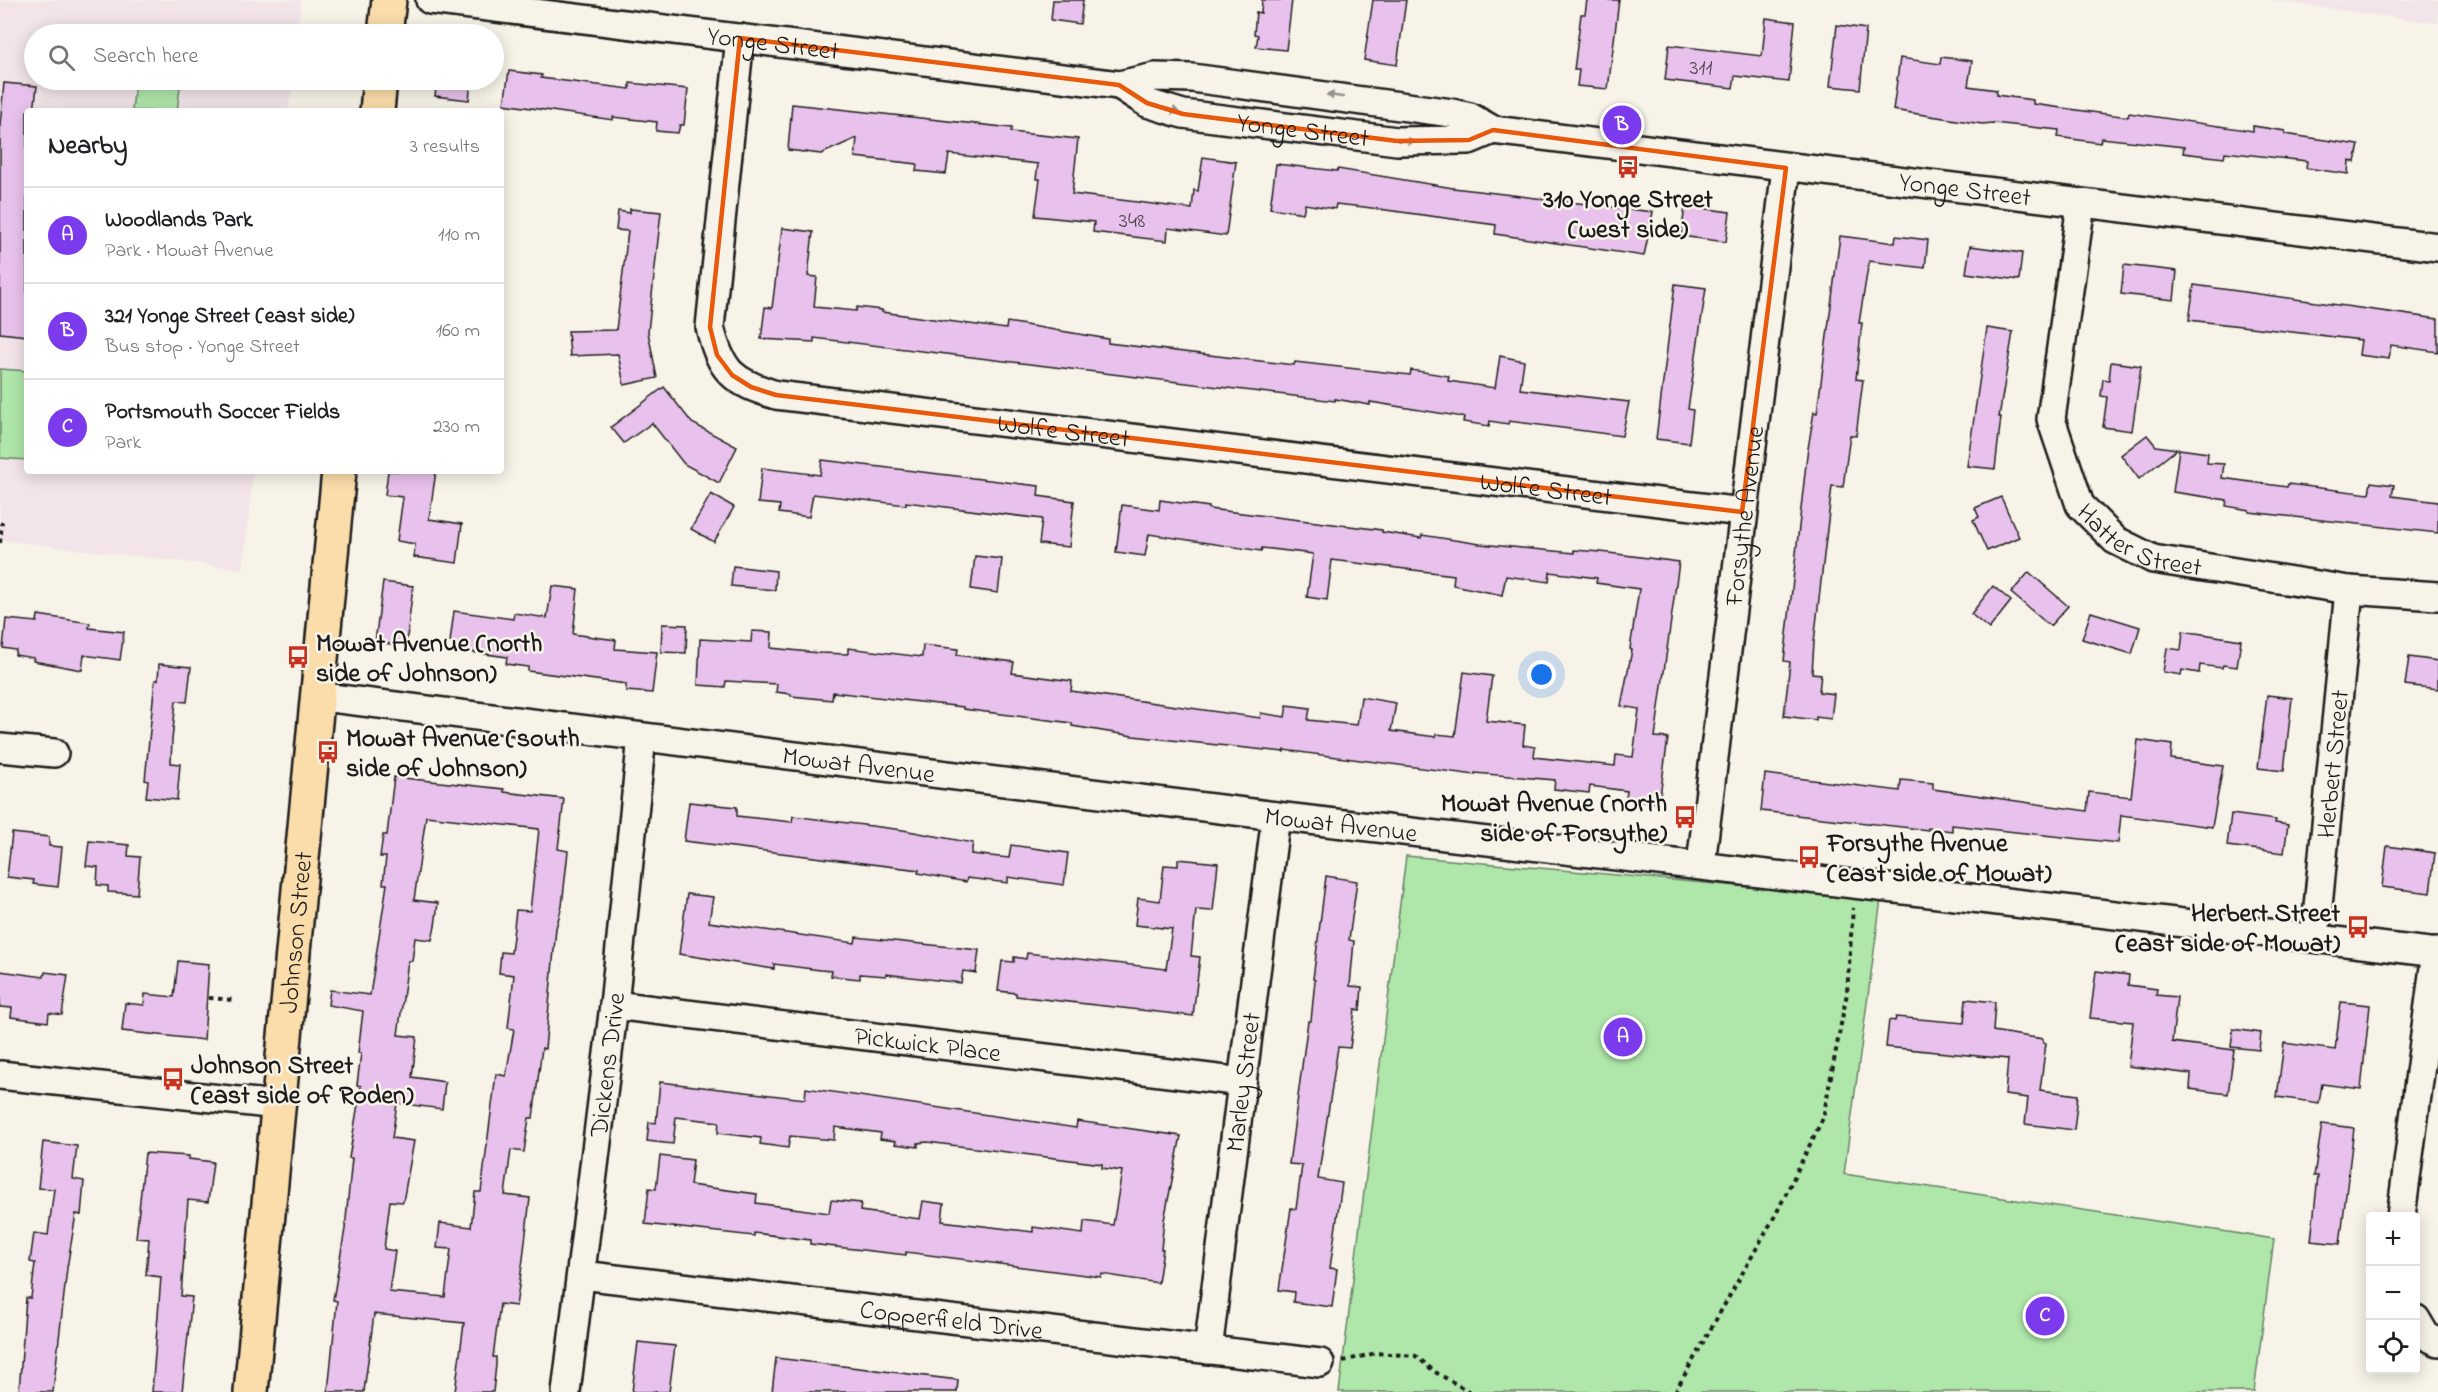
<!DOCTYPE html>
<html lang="en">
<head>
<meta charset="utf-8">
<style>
	body { margin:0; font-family:"Indie Flower",sans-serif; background:#f6f6f6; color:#202124 }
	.controls { position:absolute; right:18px; bottom:18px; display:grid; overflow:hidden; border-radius:6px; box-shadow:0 3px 15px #0003 }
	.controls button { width:54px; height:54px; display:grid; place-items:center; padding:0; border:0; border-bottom:2px solid #e0e0e0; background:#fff; color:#202124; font:30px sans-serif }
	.you { position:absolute; left:1542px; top:675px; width:21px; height:21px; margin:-15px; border:4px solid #fff; border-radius:50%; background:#1a73e8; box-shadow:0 0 0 9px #1a73e833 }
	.badge { display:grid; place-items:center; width:39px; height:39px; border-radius:50%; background:#7c3aed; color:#fff; font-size:20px; font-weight:700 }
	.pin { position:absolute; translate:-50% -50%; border:3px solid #fff; box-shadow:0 2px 6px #0006 }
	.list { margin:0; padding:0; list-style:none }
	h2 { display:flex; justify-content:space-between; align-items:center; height:78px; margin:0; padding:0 24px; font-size:26px }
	h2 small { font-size:20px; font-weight:400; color:#757577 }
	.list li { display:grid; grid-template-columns:39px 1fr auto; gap:18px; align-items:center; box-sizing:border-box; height:96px; padding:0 24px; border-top:2px solid #e0e0e0 }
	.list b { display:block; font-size:22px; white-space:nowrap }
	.list p { margin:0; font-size:20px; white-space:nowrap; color:#757577 }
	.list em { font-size:20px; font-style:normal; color:#757577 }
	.icon { flex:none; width:33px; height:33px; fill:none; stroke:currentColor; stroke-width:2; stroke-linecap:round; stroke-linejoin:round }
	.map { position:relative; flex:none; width:2438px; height:1392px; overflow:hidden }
	.search { position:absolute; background:#fff; box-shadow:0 3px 15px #0003; left:24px; top:24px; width:480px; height:66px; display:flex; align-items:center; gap:15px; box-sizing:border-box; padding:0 21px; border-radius:33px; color:#757577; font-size:22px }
	.panel { position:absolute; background:#fff; box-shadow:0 3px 15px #0003; left:24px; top:108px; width:480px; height:366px; border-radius:6px }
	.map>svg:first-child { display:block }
	.built { fill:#f2e4e9 }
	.green { fill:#afe7ab; stroke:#668264; stroke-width:1.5 }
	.building { fill:#e8c2ec; stroke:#1c1c1c; stroke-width:1.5; fill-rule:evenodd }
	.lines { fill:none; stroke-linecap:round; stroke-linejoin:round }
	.minor-casing { stroke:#1c1c1c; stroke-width:32 }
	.major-casing { stroke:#1c1c1c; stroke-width:38 }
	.path { stroke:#1c1c1c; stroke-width:4; stroke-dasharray:4.5 4.5; stroke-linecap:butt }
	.minor { stroke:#f7f3e8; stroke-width:27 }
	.major { stroke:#fbddab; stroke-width:33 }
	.oneway { fill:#94928c }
	.marked { fill:none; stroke:#e8590c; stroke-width:4.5; stroke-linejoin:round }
	.labels { text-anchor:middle; stroke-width:5; stroke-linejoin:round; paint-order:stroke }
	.number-label { font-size:22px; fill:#4f4650 }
	.street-label { font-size:26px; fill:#1c1c1c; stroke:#f7f3e8 }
	.poi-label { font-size:26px; font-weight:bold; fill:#1c1c1c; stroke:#f7f3e8; text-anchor:start }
</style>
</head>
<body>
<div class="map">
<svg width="2438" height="1392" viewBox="0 0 2438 1392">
	<rect width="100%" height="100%" fill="#f7f3e8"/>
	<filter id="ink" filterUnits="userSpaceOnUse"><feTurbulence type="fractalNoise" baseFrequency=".0167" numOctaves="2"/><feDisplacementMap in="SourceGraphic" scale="12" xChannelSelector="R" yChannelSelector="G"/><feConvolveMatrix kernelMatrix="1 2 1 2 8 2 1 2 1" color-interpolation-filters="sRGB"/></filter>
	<g filter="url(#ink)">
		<g class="built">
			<polygon points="0,0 301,0 297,34 34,34 34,80 293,80 289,111 27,111 27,471 253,471 243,569 0,540"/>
			<polygon points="2269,0 2438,0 2438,23 2398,18"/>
		</g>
		<g class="green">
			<polygon points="135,82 180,87 177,111 132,111"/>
			<polygon points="0,369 27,371 27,460 0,458"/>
			<polygon points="1406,856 1881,899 1844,1174 2274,1239 2254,1392 1339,1392"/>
		</g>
		<g class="building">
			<polygon points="1053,0 1083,0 1080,24 1051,20"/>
			<polygon points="1262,0 1292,0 1286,50 1256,47 1258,35 1254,34 1256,12 1261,13"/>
			<polygon points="1373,0 1406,0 1397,65 1364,60"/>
			<polygon points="1587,0 1619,0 1608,89 1577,86 1579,70 1574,70 1581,14 1585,14"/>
			<polygon points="1766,18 1795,22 1789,82 1735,76 1733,88 1665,80 1669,45 1762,56"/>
			<polygon points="1837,25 1866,29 1860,89 1830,86"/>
			<polygon points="1941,57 1972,61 1968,86 1997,90 1996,95 2033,100 2033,104 2128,117 2129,113 2253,131 2253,126 2285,131 2285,134 2359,145 2355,162 2349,161 2348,174 2306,168 2307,161 2225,152 2224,158 2183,153 2184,147 2101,138 2100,143 2058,137 2059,130 1993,123 1982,124 1893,110 1900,58 1940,64"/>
			<polygon points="509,71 542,75 541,78 630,89 630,83 688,89 684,125 680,125 678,133 656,131 657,122 613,117 613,120 504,104"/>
			<polygon points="437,80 471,80 469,100 435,96"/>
			<polygon points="4,83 37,86 34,111 27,111 27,336 0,333 0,125"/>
			<polygon points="792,104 1012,128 1011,132 1078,139 1072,194 1129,201 1192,209 1194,190 1198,191 1203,157 1236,162 1226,236 1168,228 1167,241 1093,232 1094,222 1035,216 1040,179 1036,179 1038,164 949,154 946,174 916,171 917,164 855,157 857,138 821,154 788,150"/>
			<polygon points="1276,164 1337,171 1338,169 1453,188 1653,212 1644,256 1495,234 1496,225 1364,207 1336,204 1335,209 1305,204 1303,213 1270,208"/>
			<polygon points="1685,206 1730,212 1726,242 1681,236"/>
			<polygon points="630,209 661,212 648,332 657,378 624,385 618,354 570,356 568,331 616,330 628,231 616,230 618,211 630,213"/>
			<polygon points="782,228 813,232 808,276 817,277 814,307 856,311 857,307 882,310 882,312 1006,329 1007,322 1108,339 1108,343 1294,365 1295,362 1410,375 1411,370 1449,376 1448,381 1455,382 1495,388 1500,356 1524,361 1520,389 1629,402 1622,436 1509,421 1508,424 1490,421 1489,426 1463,422 1464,417 1370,402 1370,405 1335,399 1335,401 814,338 814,342 761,339 765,307 772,308"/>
			<polygon points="1840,236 1895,243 1896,236 1928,240 1925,268 1869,261 1859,323 1862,323 1856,379 1863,380 1856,436 1850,435 1843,487 1832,486 1814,642 1812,673 1821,674 1819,692 1834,694 1831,719 1816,717 1816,720 1784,716 1790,662 1784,661 1807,455 1814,412 1817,413"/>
			<polygon points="1970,246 2022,253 2019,280 1966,273"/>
			<polygon points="2124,265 2177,271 2174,300 2121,294"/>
			<polygon points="1675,284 1706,288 1688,409 1693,410 1689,443 1656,439"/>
			<polygon points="2194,285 2438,319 2438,352 2391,345 2389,359 2359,355 2361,340 2189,320"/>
			<polygon points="1987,328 2013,332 1999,417 2001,417 1995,469 1967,466"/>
			<polygon points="2111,362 2141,366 2132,431 2103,427 2107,397 2101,396 2103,379 2109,380"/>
			<polygon points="664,387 692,423 737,447 719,483 684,464 652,423 624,443 611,427"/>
			<polygon points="2147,435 2156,446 2177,449 2139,479 2121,455"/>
			<polygon points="2179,449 2208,453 2207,463 2224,464 2222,478 2287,487 2288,484 2369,494 2371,482 2394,485 2392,496 2438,502 2438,533 2249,512 2249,510 2226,506 2227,500 2173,492"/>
			<polygon points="822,460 1039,486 1038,496 1074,501 1069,547 1039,544 1042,519 906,502 906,505 813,494 809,517 779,513 780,505 758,503 762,468 820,475"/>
			<polygon points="388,471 436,471 429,519 462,524 457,563 414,557 415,544 397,541 403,497 385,495"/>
			<polygon points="711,494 734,507 714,542 691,529"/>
			<polygon points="2001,497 2019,537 1987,551 1973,520 1979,517 1975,508"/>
			<polygon points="1160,500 1209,507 1209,509 1382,530 1382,532 1421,538 1422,535 1480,544 1574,553 1574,550 1601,552 1679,562 1655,737 1668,738 1659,803 1626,798 1627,791 1590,786 1589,793 1554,789 1555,780 1475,773 1475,775 1284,750 1284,752 1133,736 1072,726 1072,723 963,709 963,707 833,692 832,700 791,696 791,694 776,692 777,684 726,681 725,687 698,685 700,639 751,642 752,631 772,632 771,648 819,653 848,654 848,648 922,657 923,645 958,649 957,655 1014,662 1012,673 1072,681 1071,691 1260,718 1261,713 1285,717 1287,705 1310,708 1308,720 1357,725 1361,697 1396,703 1391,731 1436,737 1436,734 1455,736 1464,672 1492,676 1486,721 1525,725 1523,745 1535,747 1534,757 1615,766 1616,755 1633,757 1639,709 1621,706 1632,650 1630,649 1639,589 1596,583 1597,578 1550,572 1549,582 1506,576 1502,595 1453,585 1454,575 1332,560 1327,600 1307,597 1313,554 1262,548 1261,551 1149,534 1145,556 1116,552 1122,505 1159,510"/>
			<polygon points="975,556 1002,559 998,593 971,589"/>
			<polygon points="733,566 776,571 775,590 731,586"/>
			<polygon points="2029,572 2068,606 2050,626 2011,593"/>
			<polygon points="383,582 413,586 406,646 375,642"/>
			<polygon points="552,586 578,589 573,634 616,640 615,649 657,652 652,693 626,691 626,684 528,671 528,667 506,664 507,657 464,651 464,645 450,642 454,611 513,619 514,613 547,618"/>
			<polygon points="1993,586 2011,601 1989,629 1971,614"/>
			<polygon points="2091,612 2140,627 2132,654 2082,639"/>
			<polygon points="38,615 90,623 89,628 124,632 120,660 84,655 82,670 33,661 34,658 15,655 16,650 3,648 6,619 37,622"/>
			<polygon points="662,624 687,625 686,653 661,652"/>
			<polygon points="2183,631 2241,640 2237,667 2223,665 2222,668 2200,665 2199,673 2182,670 2181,675 2163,672 2167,648 2181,650"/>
			<polygon points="2409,657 2438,661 2438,689 2405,685"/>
			<polygon points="159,664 191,667 187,702 176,701 172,740 171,763 180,764 177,800 146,797 148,781 145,780 155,680 158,680"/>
			<polygon points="2267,695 2292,698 2284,771 2258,768"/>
			<polygon points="2138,740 2172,745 2171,759 2223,766 2212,827 2121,815 2118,843 1952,825 1952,831 1928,828 1928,830 1761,811 1765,774 1900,791 1901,780 1933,783 1933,789 2087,811 2089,792 2131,797"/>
			<path d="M394 777 504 789V792L564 799 558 849 568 851 562 906 556 928 545 1049 542 1048 533 1118H529L524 1152 511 1150 505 1195 530 1198 523 1259 516 1306 500 1304 493 1357H496V1365L493 1392H455L464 1323 374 1314 364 1392H328L337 1301 333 1300 345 1229 352 1158H349L361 1086 357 1085 361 1053H358L363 1011 328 1005 330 990 370 995 387 884H383L386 857H380L383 835H387ZM426 816 539 829 530 911 516 910 511 953 501 952 499 973 514 975 508 1028 514 1029 506 1076 496 1074 481 1192H475L471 1227 440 1223 437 1248 451 1249 445 1297 389 1292 395 1251 384 1249 390 1201 403 1202 414 1141 392 1138 397 1103 442 1109 445 1082 412 1077 417 1037 398 1035 408 961H412L415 938 432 940 435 926 438 903 414 900Z"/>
			<polygon points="689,802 737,807 737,816 792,822 793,816 903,830 973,843 971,854 1009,858 1011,845 1068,853 1064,885 1008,877 1008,883 967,878 966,882 918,873 919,870 684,841"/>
			<polygon points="2231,814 2276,820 2275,823 2288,825 2284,853 2227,846"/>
			<polygon points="12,833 49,837 49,846 62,847 58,887 33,884 34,880 7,877"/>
			<polygon points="89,841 129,845 128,856 140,857 137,894 108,892 108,886 97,885 98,867 86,866"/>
			<polygon points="2387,846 2435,853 2430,893 2382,887"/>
			<polygon points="1178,859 1218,863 1213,911 1196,910 1191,956 1200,957 1193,1016 1016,996 1016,993 998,991 1002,961 1014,962 1014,957 1026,959 1027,953 1166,969 1172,929 1135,925 1138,898 1160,901 1164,865 1178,866"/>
			<polygon points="1326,876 1357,881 1349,940 1354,941 1350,986 1362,987 1360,1010 1355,1009 1350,1048 1338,1047 1318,1179 1342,1183 1330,1268 1337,1269 1332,1307 1293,1302 1294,1292 1279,1290 1291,1208 1296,1209 1302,1165 1289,1164 1308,1021 1311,1021 1315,980 1313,979"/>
			<polygon points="687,894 713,897 709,922 855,943 856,937 979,950 976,973 963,971 961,983 886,974 886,976 860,974 860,979 831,976 832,971 820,970 774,964 774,969 679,954"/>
			<polygon points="178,961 209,964 204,1040 122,1031 125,1003 144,1005 145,994 174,997"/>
			<polygon points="0,971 44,977 45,972 68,975 62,1015 49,1013 48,1022 11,1017 12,1008 0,1007"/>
			<polygon points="2096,971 2129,975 2128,985 2157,989 2156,995 2177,997 2172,1042 2234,1050 2228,1094 2190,1089 2191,1074 2128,1066 2133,1022 2090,1018"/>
			<polygon points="1966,999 1995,1002 1993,1031 2043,1039 2043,1043 2046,1043 2040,1090 2078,1095 2074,1130 2025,1124 2028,1098 2005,1095 2008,1059 1886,1047 1889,1020 1895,1021 1896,1017 1964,1023"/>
			<polygon points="2341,1002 2370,1005 2361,1089 2322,1084 2319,1103 2277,1097 2284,1043 2335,1050"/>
			<polygon points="2233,1029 2261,1033 2259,1050 2231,1047"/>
			<polygon points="660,1082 805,1099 806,1088 1076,1128 1077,1121 1181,1136 1164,1220 1161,1249 1163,1249 1158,1283 1102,1274 1101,1277 906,1252 906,1255 810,1244 810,1240 754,1233 754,1236 645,1224 649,1188 656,1189 660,1156 693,1160 690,1185 757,1194 756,1203 829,1213 831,1200 861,1203 860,1211 920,1219 923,1201 944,1204 942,1221 1033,1232 1033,1227 1083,1234 1084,1221 1113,1225 1122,1171 1102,1168 1102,1164 927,1142 918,1143 918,1147 895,1144 896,1141 880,1139 881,1133 835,1127 834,1140 790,1136 788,1148 760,1144 761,1138 718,1133 719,1122 676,1117 673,1144 647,1141 649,1122 656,1123"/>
			<polygon points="2322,1124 2354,1128 2340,1244 2311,1241 2318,1176 2314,1176"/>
			<polygon points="43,1142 77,1146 73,1179 84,1181 81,1215 76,1214 67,1268 53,1392 19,1392 26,1298 31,1298 35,1263 30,1262 34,1233 48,1235 54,1189 38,1188"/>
			<polygon points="145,1153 189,1156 189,1159 213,1162 208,1202 188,1200 181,1296 192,1297 182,1392 152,1392 161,1277 146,1275 149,1239 136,1238"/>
			<polygon points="638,1342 675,1346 669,1392 632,1392"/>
			<polygon points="776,1358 958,1380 957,1392 772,1392"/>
		</g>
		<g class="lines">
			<g class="minor-casing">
				<g id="minor">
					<path id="s1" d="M430 0 1119 85 1155 77 1192 78 1452 113 1470 117 1493 130 2438 247"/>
					<path id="s2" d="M740 38 710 327C721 372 733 382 776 395L1742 512"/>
					<path id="s3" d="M1119 85 1147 103 1183 114 1397 141 1469 140 1493 130"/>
					<path id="s4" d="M2081 204 2051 419 2080 505 2115 540 2153 559 2349 590 2438 596"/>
					<path id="s5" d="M315 696 1276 816 2438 953"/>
					<polyline points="0,748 54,753"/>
					<path id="s6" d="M1701 864 1786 168"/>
					<path id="s7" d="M2315 937 2349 590"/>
					<path id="s8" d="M614 1005 1242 1082"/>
					<polyline points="0,1075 277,1105"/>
					<polyline points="2401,1216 2436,952"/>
					<path id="s9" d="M582 1275 1320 1363"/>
					<polyline points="2416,1319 2426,1336 2438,1342"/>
					<path id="s10" d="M1208 1350 1276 816"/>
					<path id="s11" d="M566 1392 614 1005 642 737"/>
				</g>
			</g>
			<g class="major-casing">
				<g id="major">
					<polyline points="385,34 389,0"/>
					<polyline points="377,111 380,80"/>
					<path id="s12" d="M251 1392 339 471"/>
				</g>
			</g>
			<g class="path">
				<polyline points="0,543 2,522"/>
				<polyline points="209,998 234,1000"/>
				<polyline points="1343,1361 1376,1353 1416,1356 1435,1372 1470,1392"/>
				<polyline points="1675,1392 1776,1214 1823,1118 1847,993 1853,908"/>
			</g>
			<use href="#minor" class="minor"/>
			<use href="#major" class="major"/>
		</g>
		<defs><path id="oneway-solid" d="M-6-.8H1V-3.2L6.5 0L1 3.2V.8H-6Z" transform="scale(1.5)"/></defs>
		<g class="oneway">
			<use href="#oneway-solid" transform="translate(1335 96) rotate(-172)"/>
			<use href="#oneway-solid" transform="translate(1171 110) rotate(17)"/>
			<use href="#oneway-solid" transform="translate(1406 141) rotate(1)"/>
		</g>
	</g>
	<path class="marked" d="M740 38 1119 85 1147 103 1183 114 1397 141 1469 140 1493 130 1786 168 1742 512 776 395 751 387 732 375 717 355 710 327Z"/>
	<defs>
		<g id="bus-bare" transform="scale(1.8)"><path d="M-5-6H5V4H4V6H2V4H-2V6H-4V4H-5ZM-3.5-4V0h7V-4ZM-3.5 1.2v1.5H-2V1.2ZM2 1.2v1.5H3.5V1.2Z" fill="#c8321e" stroke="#f7f3e8" stroke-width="2.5" paint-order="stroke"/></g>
	</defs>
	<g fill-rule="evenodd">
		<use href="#bus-bare" x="1628" y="167"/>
		<use href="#bus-bare" x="298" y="657"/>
		<use href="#bus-bare" x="328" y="752"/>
		<use href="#bus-bare" x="1685" y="817"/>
		<use href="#bus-bare" x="1809" y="857"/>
		<use href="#bus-bare" x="2358" y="927"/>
		<use href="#bus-bare" x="173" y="1079"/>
	</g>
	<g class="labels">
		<g class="number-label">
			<text x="1701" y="74">311</text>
			<text x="1132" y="227">348</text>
		</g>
		<g class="street-label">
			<text dy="9" stroke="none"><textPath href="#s1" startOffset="346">Yonge Street</textPath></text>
			<text dy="9" stroke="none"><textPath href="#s3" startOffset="192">Yonge Street</textPath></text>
			<text dy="9" stroke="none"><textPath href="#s1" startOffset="1551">Yonge Street</textPath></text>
			<text dy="9" stroke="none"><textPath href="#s2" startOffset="682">Wolfe Street</textPath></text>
			<text dy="9" stroke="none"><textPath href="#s2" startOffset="1168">Wolfe Street</textPath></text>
			<text dy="9" stroke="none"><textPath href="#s6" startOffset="351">Forsythe Avenue</textPath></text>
			<text dy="9" stroke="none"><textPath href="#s4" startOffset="380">Hatter Street</textPath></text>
			<text dy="9" stroke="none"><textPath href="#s5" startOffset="548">Mowat Avenue</textPath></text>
			<text dy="9" stroke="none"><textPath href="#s7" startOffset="174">Herbert Street</textPath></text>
			<text dy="9" stroke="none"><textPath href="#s5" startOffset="1034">Mowat Avenue</textPath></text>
			<text dy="9" stroke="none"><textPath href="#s12" startOffset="462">Johnson Street</textPath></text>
			<text dy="9" stroke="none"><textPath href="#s8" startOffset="316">Pickwick Place</textPath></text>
			<text dy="9" stroke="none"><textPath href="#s11" startOffset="330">Dickens Drive</textPath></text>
			<text dy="9" stroke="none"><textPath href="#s10" startOffset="270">Marley Street</textPath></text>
			<text dy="9" stroke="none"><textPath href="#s9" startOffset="372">Copperfield Drive</textPath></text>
		</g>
		<g class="poi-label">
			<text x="1628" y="207" text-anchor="middle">310 Yonge Street<tspan x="1628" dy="30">(west side)</tspan></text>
			<text x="316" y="651">Mowat Avenue (north<tspan x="316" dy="30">side of Johnson)</tspan></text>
			<text x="346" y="746">Mowat Avenue (south<tspan x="346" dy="30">side of Johnson)</tspan></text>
			<text x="1667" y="811" text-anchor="end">Mowat Avenue (north<tspan x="1667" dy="30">side of Forsythe)</tspan></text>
			<text x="1827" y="851">Forsythe Avenue<tspan x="1827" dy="30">(east side of Mowat)</tspan></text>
			<text x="2340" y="921" text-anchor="end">Herbert Street<tspan x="2340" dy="30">(east side of Mowat)</tspan></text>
			<text x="191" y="1073">Johnson Street<tspan x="191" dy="30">(east side of Roden)</tspan></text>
		</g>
	</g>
</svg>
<div class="controls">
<button>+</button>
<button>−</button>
<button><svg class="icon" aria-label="locate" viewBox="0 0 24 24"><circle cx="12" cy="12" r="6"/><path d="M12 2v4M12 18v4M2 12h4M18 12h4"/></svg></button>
</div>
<div class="you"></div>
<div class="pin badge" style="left:1623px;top:1037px">A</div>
<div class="pin badge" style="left:1622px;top:125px">B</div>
<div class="pin badge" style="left:2045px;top:1316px">C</div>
<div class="search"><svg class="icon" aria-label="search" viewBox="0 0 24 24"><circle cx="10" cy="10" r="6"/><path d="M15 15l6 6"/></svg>Search here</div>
<section class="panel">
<h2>Nearby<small>3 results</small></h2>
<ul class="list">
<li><span class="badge">A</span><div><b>Woodlands Park</b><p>Park · Mowat Avenue</p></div><em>110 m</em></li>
<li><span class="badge">B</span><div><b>321 Yonge Street (east side)</b><p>Bus stop · Yonge Street</p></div><em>160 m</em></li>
<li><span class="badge">C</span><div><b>Portsmouth Soccer Fields</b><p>Park</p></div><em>230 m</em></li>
</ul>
</section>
</div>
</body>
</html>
